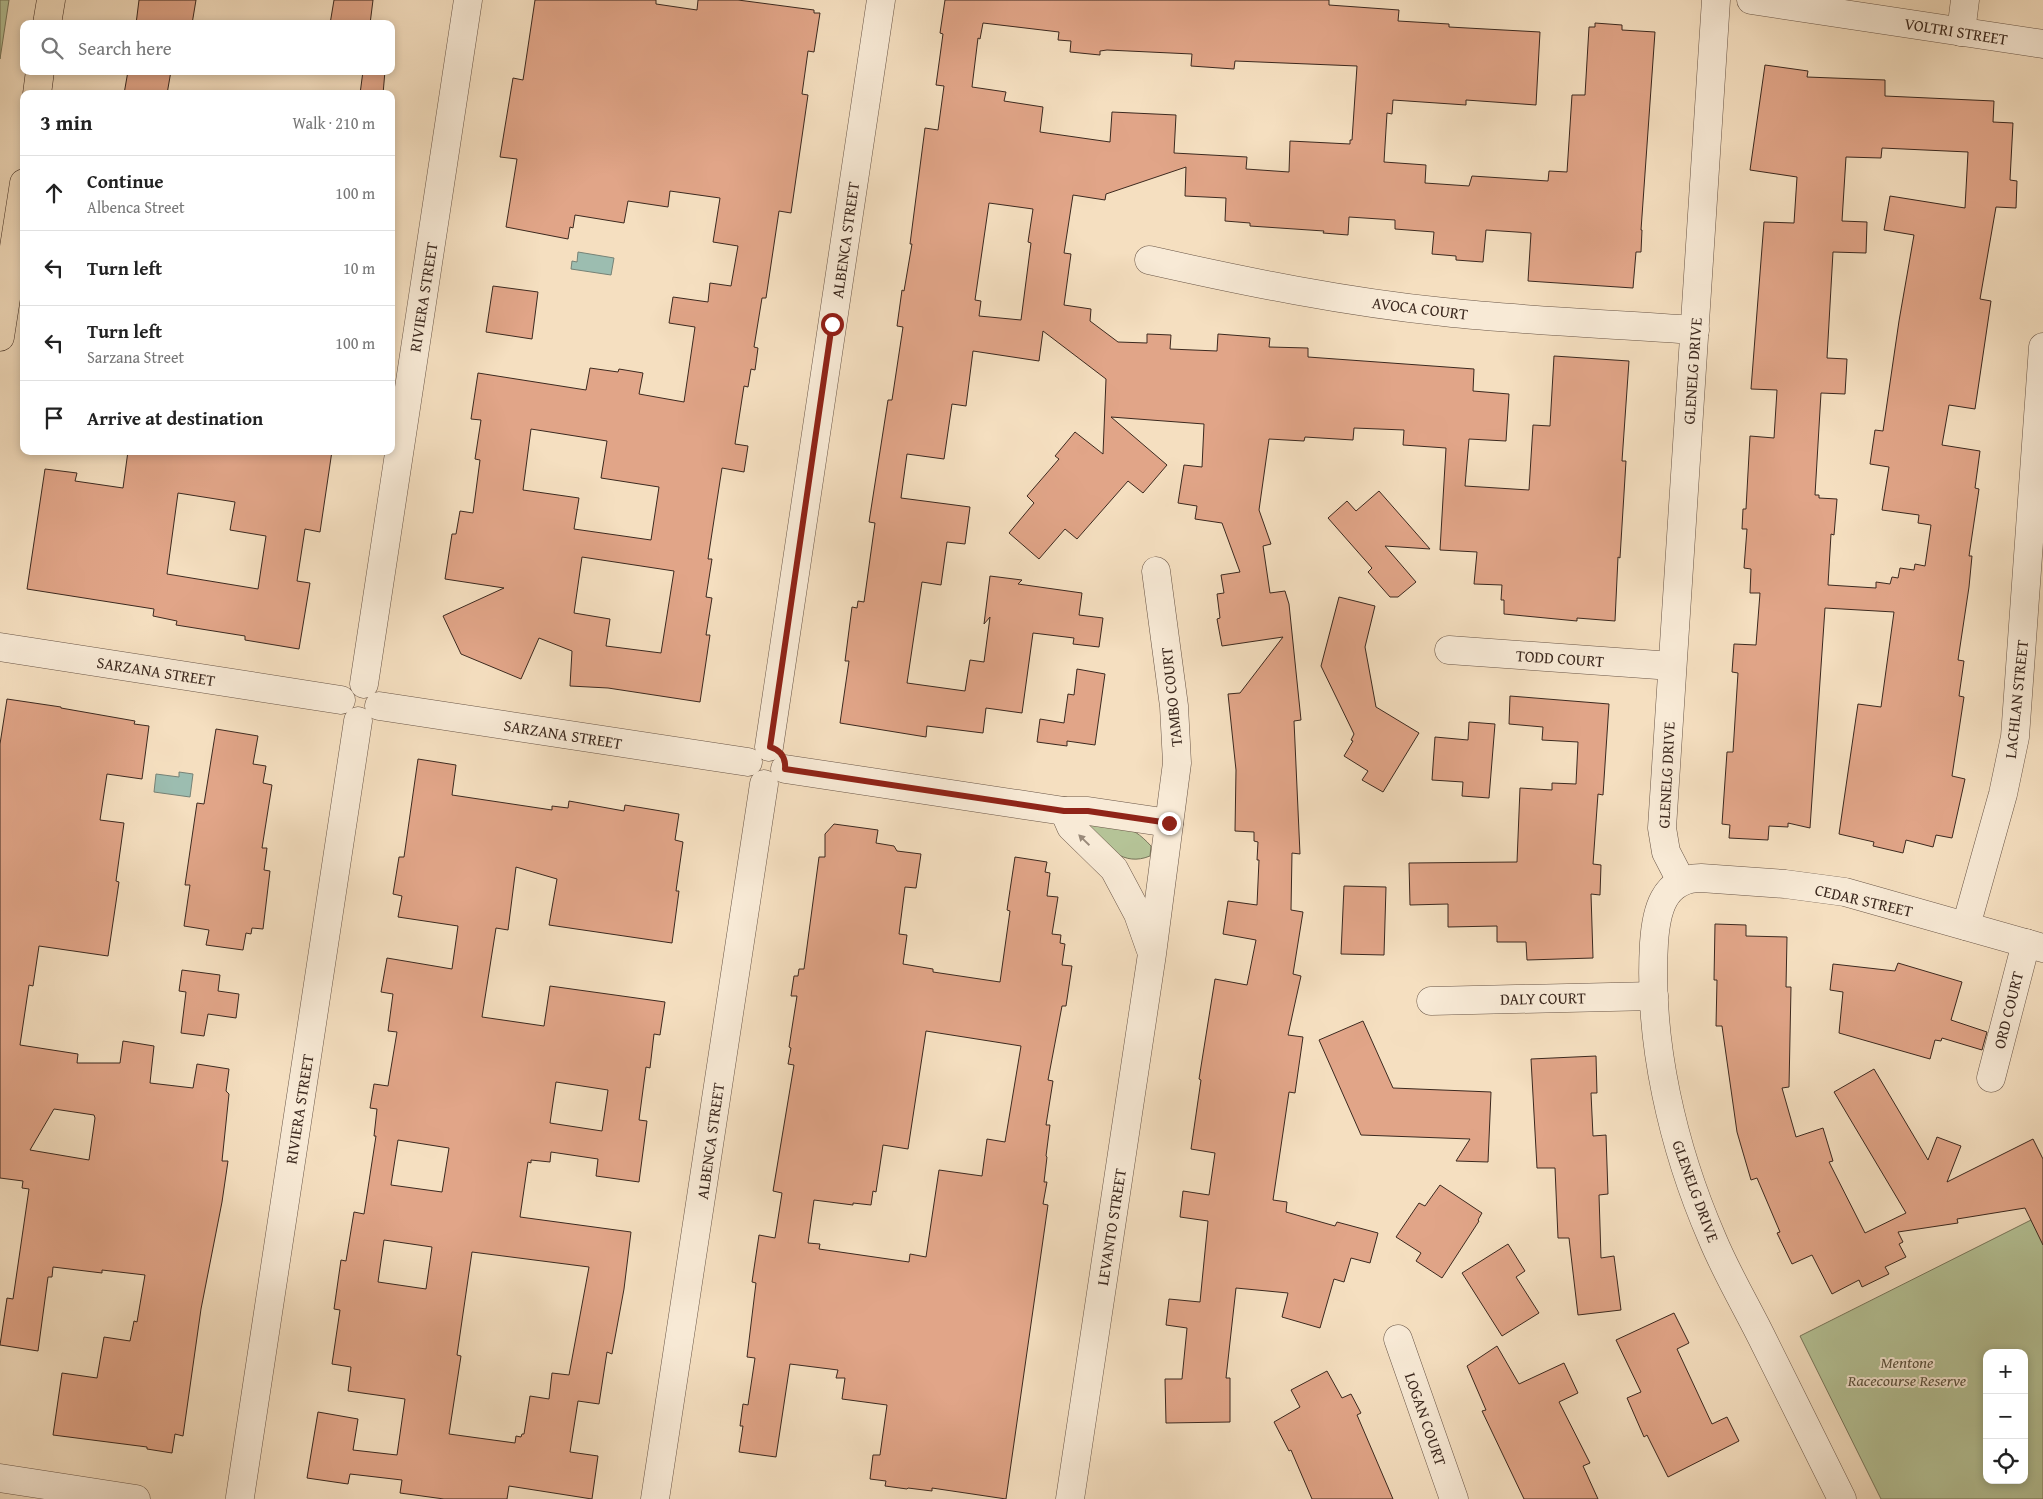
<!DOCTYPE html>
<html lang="en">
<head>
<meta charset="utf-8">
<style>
	body { margin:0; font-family:"Gentium Book Plus",serif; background:#f2f2f2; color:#222 }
	.controls { position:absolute; right:15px; bottom:15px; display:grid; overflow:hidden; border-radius:10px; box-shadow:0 2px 8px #0003 }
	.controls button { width:45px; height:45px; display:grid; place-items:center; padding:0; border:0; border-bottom:1px solid #e0e0e0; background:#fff; color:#222; font:25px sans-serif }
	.stop { position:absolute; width:15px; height:15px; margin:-11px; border:4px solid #8f2418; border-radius:50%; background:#fff }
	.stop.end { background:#8f2418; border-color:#fff; box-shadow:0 1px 5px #0008 }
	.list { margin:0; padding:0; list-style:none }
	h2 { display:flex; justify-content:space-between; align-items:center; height:65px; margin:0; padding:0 20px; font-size:21px }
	h2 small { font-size:16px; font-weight:400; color:#767676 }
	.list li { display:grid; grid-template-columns:32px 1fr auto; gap:15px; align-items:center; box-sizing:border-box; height:75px; padding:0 20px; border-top:1px solid #e0e0e0 }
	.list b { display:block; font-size:19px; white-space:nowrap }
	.list p { margin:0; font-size:16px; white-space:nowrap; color:#767676 }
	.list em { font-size:16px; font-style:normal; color:#767676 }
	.icon { flex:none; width:28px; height:28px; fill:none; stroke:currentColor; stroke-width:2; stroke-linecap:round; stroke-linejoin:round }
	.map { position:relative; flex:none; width:2043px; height:1499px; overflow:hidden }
	.search { position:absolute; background:#fff; box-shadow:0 2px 8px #0003; left:20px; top:20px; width:375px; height:55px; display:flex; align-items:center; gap:12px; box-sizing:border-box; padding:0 18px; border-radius:10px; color:#767676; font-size:19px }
	.panel { position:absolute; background:#fff; box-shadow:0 2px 8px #0003; left:20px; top:90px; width:375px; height:365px; border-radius:10px }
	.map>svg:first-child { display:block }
	.green { fill:#b5c397; stroke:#78765b; fill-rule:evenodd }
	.water { fill:#9cbdb0; stroke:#768276 }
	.building { fill:#e1a588; stroke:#3c291f; fill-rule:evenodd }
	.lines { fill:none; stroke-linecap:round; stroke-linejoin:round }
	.minor-casing { stroke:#6a5647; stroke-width:29 }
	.trunk-casing { stroke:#3c291f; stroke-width:29 }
	.minor { stroke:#f8ead6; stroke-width:28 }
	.trunk { stroke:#f5dfc0; stroke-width:28 }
	.oneway { fill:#9a8a7a }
	.route { stroke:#8f2418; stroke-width:6 }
	.labels { text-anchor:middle; stroke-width:4; stroke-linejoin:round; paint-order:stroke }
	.street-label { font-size:16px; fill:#3c291f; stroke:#f8ead6 }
	.park-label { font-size:16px; font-style:italic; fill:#5a503d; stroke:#f8ead6 }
</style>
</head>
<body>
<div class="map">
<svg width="2043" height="1499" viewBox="0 0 2043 1499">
	<rect width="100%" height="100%" fill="#f5dfc0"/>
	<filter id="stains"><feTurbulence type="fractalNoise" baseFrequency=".004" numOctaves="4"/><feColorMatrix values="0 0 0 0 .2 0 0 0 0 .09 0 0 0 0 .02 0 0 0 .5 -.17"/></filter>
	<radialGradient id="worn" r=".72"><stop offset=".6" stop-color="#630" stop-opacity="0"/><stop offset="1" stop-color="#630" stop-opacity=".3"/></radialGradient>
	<g class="green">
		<polygon points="0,0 9,0 0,59"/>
		<path d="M1087 823C1117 825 1129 822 1151 846L1150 856C1123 867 1108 847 1088 831Z"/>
		<path d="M2043 1214V1499H1881L1800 1336ZM1987 1353H2024V1480H1987Z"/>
	</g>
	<g class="water">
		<polygon points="578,252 614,258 611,275 571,269 572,261 577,262"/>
		<polygon points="179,772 193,774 190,797 154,792 156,774 179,777"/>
	</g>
	<g class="building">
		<polygon points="139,0 196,0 192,24 136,24"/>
		<polygon points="334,0 373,0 370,24 330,24"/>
		<path d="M535 0H656V4L697 10 698 0H738L814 10V13H820L814 52 808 51 802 94 808 95 791 213 779 211 766 298H762L754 347 758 348 755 370 751 369 748 387 744 386 735 444 748 446 744 472 722 468 708 559H712L706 597 712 598 706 635H710L700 702 608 688 570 686 572 651 539 638 521 679 461 654 443 616 504 588 445 579 452 534H456L460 511 473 513 480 460 475 459 481 420 471 419 478 373 586 390 590 368 618 372 619 369 643 373 639 394 684 402 695 327 669 323 673 297 708 302 710 283 731 286 738 246 713 242 720 198 670 191 668 207 628 201 624 223 575 215 573 228 570 227 568 239 506 227 517 159 500 157 513 78 523 80ZM531 429 607 441 601 478 659 487 651 540 574 529 579 498 523 490ZM582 557 674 571 661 653 606 646 610 619 574 613Z"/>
		<path d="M945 0H1329V5L1399 10 1398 21 1449 24V27L1540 32 1536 105 1466 100V105L1393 100 1392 114 1387 113 1384 162 1426 165 1425 183 1469 186 1472 176 1548 181 1549 171 1567 172 1572 95H1585L1589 27H1595V23L1622 25V30L1655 32 1641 230H1642L1641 252H1636L1633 288 1528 281 1531 233 1486 230 1483 262 1456 260V256L1432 254 1434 232 1395 229V220L1349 217 1348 235 1323 233 1324 231 1250 226V223L1225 221 1226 198 1185 196 1186 167 1106 194 1105 200 1073 195 1064 253 1071 254 1064 305 1091 309 1090 321 1118 342 1147 343V334L1171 335 1170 349 1217 351 1218 334 1270 338 1269 347 1308 348V357L1474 369 1473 391 1509 394 1506 441 1469 439 1465 486 1529 490 1533 425 1550 426 1554 356 1629 361 1622 461H1626L1620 558 1618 557 1615 621 1577 618V621L1504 614V600H1501L1502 585 1474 584 1477 552 1440 550 1446 448 1403 445 1404 430 1354 428 1353 440 1305 437 1304 441 1269 439 1259 510 1271 544 1263 546 1270 593 1285 591 1289 604 1301 720 1294 721 1300 854 1292 853 1291 910 1303 912 1293 974 1301 976 1288 1035 1303 1037 1295 1093 1289 1092 1273 1200 1287 1202 1286 1212 1335 1226 1337 1222 1378 1233 1370 1263 1351 1258 1344 1282 1334 1279 1320 1328 1282 1317 1288 1293 1236 1288 1226 1378H1230V1422L1166 1423 1165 1379H1182L1187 1328 1166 1325 1169 1299 1200 1302 1208 1221 1180 1217 1183 1191 1209 1195 1215 1153 1191 1149 1201 1080 1199 1079 1215 979 1247 985 1256 940 1223 934 1228 901 1257 905 1259 860H1257L1258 842 1254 841V832L1235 831 1236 770 1228 694 1240 693 1283 637 1222 646 1217 619 1220 618 1217 594 1224 593 1221 575 1240 572 1222 523 1195 519 1197 506 1178 503 1184 465 1202 467 1204 424 1111 417 1167 465 1143 493 1128 481 1077 539 1065 529 1039 559 1009 533 1034 503 1027 496 1059 459 1055 456 1075 432 1103 454 1106 379 1043 331 1039 361 973 351 966 406 952 404 944 459 907 454 901 498 970 507 965 544 947 542 941 585 922 582 907 683 965 691 970 660 984 662 990 617 984 624 990 576 1022 580 1018 584 1082 593 1079 615 1103 618 1099 647 1073 644 1074 638 1033 633 1022 713 986 708 983 733 927 726 926 737 840 723 849 661H845L852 607 857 608 858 601 864 602 875 523 869 522 888 400H892L903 327 897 326 902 290 904 291 912 244H910L925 128 938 130 944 86 936 85 943 34 940 33ZM983 23 1059 32 1058 40 1071 41 1070 52 1100 55V51L1107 50 1192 54 1191 66 1234 69 1235 61 1357 66 1352 140H1350V144L1290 141 1289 172 1246 169 1247 157 1174 153 1176 115 1112 112 1110 142 1040 132 1043 107 1004 101 1006 92 972 87 978 38 980 39ZM989 203 1033 209 1028 242 1031 243 1021 320 979 316 981 301 975 300Z"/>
		<path d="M1765 65 1808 71 1807 77 1885 80V96L1994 101 1993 122 2013 123 2010 180 2017 181 2016 208 1996 207 1980 299 1991 301 1975 409 1949 405 1942 445 1980 451 1975 488 1979 489 1969 556H1972L1969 587 1958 660 1964 661 1959 696 1964 697 1952 776 1965 779 1952 838 1936 835 1933 847 1906 840 1903 853 1873 846 1874 842 1839 834 1858 704 1881 707 1894 612 1825 608 1810 828 1788 823V827L1769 826 1768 840 1729 838 1730 825 1722 824 1727 752H1733L1738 673 1732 672 1734 644 1756 645 1760 593H1750L1751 569 1744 568 1747 529H1742L1743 509H1746L1750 436 1774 438 1777 390 1751 389 1764 222 1794 223 1797 177 1750 170ZM1882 148 1968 152 1965 208 1890 196 1884 230 1914 235 1899 321 1883 431 1875 430 1870 464 1889 467 1882 510 1919 515 1918 523 1931 525 1925 566 1915 564 1914 570 1900 568 1898 578 1892 577 1890 584 1876 582V588L1828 585 1831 534 1834 535 1837 499 1819 498V495H1815L1821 393 1845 394 1847 359 1827 358 1833 252 1866 253 1867 222 1842 221 1846 157 1881 158Z"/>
		<polygon points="128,71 171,71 167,94 124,94"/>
		<polygon points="363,71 385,71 383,94 360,94"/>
		<polygon points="493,286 538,292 532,339 486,332"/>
		<path d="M128 451H332L320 532 305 529 297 581 310 583 299 649 245 640V636L176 625 177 621 153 616 154 609 27 589 45 469 77 473 75 481 123 488ZM178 493 235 502 230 530 266 536 258 589 167 574Z"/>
		<polygon points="1379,491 1430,549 1385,546 1416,582 1398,597 1390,597 1368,572 1372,568 1328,518 1347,501 1356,511"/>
		<polygon points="1339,597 1375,606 1365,647 1376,707 1419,733 1383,792 1362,780 1368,771 1344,756 1353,741 1351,740 1354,734 1321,666"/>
		<polygon points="1077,669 1105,674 1095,745 1067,741 1067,746 1037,742 1040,719 1064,723 1068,694 1074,695"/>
		<polygon points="1510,696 1609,704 1603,795 1598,794 1593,864 1601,865 1600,895 1591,894 1593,958 1527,960 1526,942 1497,942 1497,926 1448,927 1448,904 1410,905 1409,863 1517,862 1520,788 1552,790 1552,783 1576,784 1578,742 1542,740 1543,727 1509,724"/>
		<path d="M7 699 61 707V708L135 721 134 724 149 726 142 779 107 774 100 820 124 823 116 881 119 882 108 956 39 946 33 986 29 985 20 1045 78 1054 77 1063H120L123 1041 154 1046 150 1083 193 1088 197 1064 229 1069 226 1091 229 1094 222 1161H228L222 1202 201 1309 183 1436 175 1434 172 1453 147 1449V1447L53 1435 62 1373 97 1378 104 1337 130 1341 134 1321 137 1322 145 1275 102 1270V1273L53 1267 52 1277H48L38 1351 0 1345 7 1298 13 1299 29 1189 22 1188 23 1181 0 1178V744ZM54 1109 94 1115 95 1118 89 1160 30 1150Z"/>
		<polygon points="1469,722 1495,724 1489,798 1462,796 1463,782 1432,780 1435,737 1468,740"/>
		<polygon points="216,729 258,736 253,764 266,766 263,783 272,785 262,848 267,848 264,870 270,871 263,929 252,928 251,934 246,933 243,950 206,945 209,930 184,926 190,885 185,885 197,803 204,804"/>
		<path d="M418 759 456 765 452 795 552 810V806L568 808 569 801 624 811 625 805 679 814 675 840 683 842 676 891H679L672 943 549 925 557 879 516 867 508 930 496 928 482 1017 544 1026 550 986 665 1002 660 1035 654 1034 650 1068 646 1067 639 1120 647 1121 639 1182 596 1176 598 1159 551 1152 550 1162 531 1160V1163L528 1162 520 1217 631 1232 624 1289 612 1354 607 1352 599 1404 578 1401 570 1452 598 1456 592 1499 509 1486 507 1499H444L400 1493 402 1480 350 1474 348 1484 307 1478 318 1412 358 1419 353 1450 397 1455 405 1399 348 1391 351 1367 332 1364 340 1310 334 1309 341 1260 346 1261 354 1212 364 1214 376 1136H374L377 1109 370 1108 374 1084 388 1086 397 1032 388 1031 393 994 381 992 387 958 452 969 458 926 398 917 402 896 393 894 399 857H404ZM556 1082 608 1090 602 1131 550 1123ZM398 1140 449 1148 442 1192 391 1185ZM384 1240 432 1247 426 1289 378 1282ZM472 1252 589 1267 569 1375 552 1373 549 1399 530 1396 524 1434H522L521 1437 516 1436 515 1443 449 1434 461 1356 457 1355Z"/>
		<path d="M834 824 878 830 876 843 894 846 897 851 921 854 916 888 905 887 899 934 907 935 903 964 933 969V972L1000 982 1010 911 1007 910 1015 857 1047 862 1045 872 1050 873 1047 896 1058 897 1052 934 1061 935 1060 943 1065 944 1062 965 1072 966 1066 1006H1062L1048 1080 1053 1081 1046 1125H1050L1046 1156 1047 1157 1044 1182H1047L1043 1204 1048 1205 1006 1499 932 1488V1491L908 1488 907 1489 885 1486 886 1481 870 1479 873 1455H880L887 1405 842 1399 845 1378H836L838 1370 790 1364 776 1457 739 1452 743 1426H740L743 1404 748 1405 755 1358 747 1357 756 1283 752 1282 759 1235 775 1238 782 1193 773 1191 794 1065 788 1064 791 1048 789 1047 797 996H791L794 976H798L799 969H804L819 857H825V834ZM926 1031 1021 1046 1005 1142 987 1139 982 1176 939 1170 926 1257 910 1254 909 1262 819 1249 820 1244 808 1243 814 1200 853 1205V1203L871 1205 873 1191 876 1192 883 1145 908 1149Z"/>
		<polygon points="1344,886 1386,887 1384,955 1341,954"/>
		<polygon points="1715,924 1746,925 1746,936 1787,937 1786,987 1791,987 1789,1087 1782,1088 1796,1137 1823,1128 1833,1161 1829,1162 1865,1233 1906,1213 1834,1092 1874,1069 1928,1160 1937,1137 1961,1146 1947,1182 2033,1139 2043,1159 2043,1245 2025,1208 1957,1219 1958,1223 1898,1232 1903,1242 1899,1244 1906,1257 1885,1267 1889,1274 1862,1287 1859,1280 1832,1294 1812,1255 1792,1264 1777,1233 1780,1232 1757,1178 1751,1180 1737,1132 1722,1026 1716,1026 1717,980 1714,980"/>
		<polygon points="1898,963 1962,982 1951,1020 1987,1032 1982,1050 1942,1038 1941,1041 1935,1040 1930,1059 1839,1033 1843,992 1830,990 1833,964 1895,971"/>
		<polygon points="182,970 220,975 218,991 239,994 236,1018 208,1014 204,1036 181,1033 186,992 179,991"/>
		<polygon points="1363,1021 1393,1088 1491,1092 1488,1162 1456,1161 1470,1139 1361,1135 1319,1040"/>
		<polygon points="1596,1056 1597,1093 1591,1093 1593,1136 1606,1135 1608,1194 1599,1195 1601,1258 1614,1256 1621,1310 1578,1315 1569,1238 1558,1238 1555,1168 1537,1168 1531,1059"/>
		<polygon points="1440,1185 1482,1213 1478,1220 1479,1221 1442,1278 1416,1261 1421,1253 1396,1237 1419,1203 1425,1206"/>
		<polygon points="1508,1244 1525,1271 1516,1277 1539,1313 1502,1336 1462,1273"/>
		<polygon points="1674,1313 1689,1343 1677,1349 1712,1424 1727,1417 1739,1441 1668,1477 1647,1435 1644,1437 1627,1398 1641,1392 1616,1340"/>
		<polygon points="1497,1346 1519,1384 1564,1363 1578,1393 1559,1402 1590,1463 1583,1466 1598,1499 1524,1499 1482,1411 1486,1410 1467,1366"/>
		<polygon points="1327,1371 1342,1398 1351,1394 1361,1413 1357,1415 1393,1499 1312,1499 1291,1450 1289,1451 1274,1422 1300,1407 1291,1390"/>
	</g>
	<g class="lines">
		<g class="minor-casing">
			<g id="minor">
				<polyline points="1751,0 2043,44"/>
				<polyline points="1961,32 1965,0"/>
				<path d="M1149 260C1247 282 1345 302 1444 312 1527 321 1611 324 1695 330"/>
				<polyline points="0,647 341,700"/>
				<polyline points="1449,650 1672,666"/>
				<polyline points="364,684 468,0"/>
				<polyline points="379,706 748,762"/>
				<polyline points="769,747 881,0"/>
				<polyline points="785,769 1064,811 1088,811 1169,823"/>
				<polyline points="1064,811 1071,827 1114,869 1138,914 1150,948"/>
				<polyline points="1681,881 1666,852 1662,828 1716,0"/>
				<polyline points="1966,926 2003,794 2015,737 2043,347"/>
				<polyline points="1431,1001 1654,996"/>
				<polyline points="1991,1078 2026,943"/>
				<polyline points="1398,1339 1454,1499"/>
				<polyline points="0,1478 136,1499"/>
				<polyline points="240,1497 358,721"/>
				<polyline points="655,1499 764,784"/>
				<polyline points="1070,1499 1152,954 1177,763 1174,706 1156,571"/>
				<path d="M1842 1499C1815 1445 1788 1390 1761 1336 1745 1304 1726 1272 1712 1238 1673 1148 1648 1042 1654 943 1656 912 1663 878 1701 878L1785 884 1845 892 2043 948"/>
			</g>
		</g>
		<g class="trunk-casing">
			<g id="trunk">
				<polyline points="47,24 51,0"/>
				<polyline points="37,94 40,71"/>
				<polyline points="0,337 24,183"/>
			</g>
		</g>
		<use href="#minor" class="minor"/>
		<use href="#trunk" class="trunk"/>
	</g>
	<defs><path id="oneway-solid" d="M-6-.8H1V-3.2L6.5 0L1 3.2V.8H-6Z" transform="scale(1.25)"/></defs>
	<use class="oneway" href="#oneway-solid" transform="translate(1084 840) rotate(-136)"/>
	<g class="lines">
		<path class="route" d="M832 324 770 747C780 750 786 757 785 769L1064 811H1088L1169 823"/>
	</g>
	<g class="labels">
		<g class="street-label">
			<text transform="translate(1956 31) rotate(9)" y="6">VOLTRI STREET</text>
			<text transform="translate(845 240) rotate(-82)" y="6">ALBENCA STREET</text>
			<text transform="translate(423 297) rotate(-81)" y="6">RIVIERA STREET</text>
			<text transform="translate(1420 308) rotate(7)" y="6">AVOCA COURT</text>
			<text transform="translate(1692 371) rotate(-86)" y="6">GLENELG DRIVE</text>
			<text transform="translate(1560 658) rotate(4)" y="6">TODD COURT</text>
			<text transform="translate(156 671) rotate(9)" y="6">SARZANA STREET</text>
			<text transform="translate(1171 697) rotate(-96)" y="6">TAMBO COURT</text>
			<text transform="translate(2016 699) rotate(-84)" y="6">LACHLAN STREET</text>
			<text transform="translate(563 734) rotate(9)" y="6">SARZANA STREET</text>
			<text transform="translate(1666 775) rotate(-87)" y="6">GLENELG DRIVE</text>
			<text transform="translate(1864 900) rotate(13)" y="6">CEDAR STREET</text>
			<text transform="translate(1543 998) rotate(-1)" y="6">DALY COURT</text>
			<text transform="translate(2008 1010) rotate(-76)" y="6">ORD COURT</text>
			<text transform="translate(299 1109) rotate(-81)" y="6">RIVIERA STREET</text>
			<text transform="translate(710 1141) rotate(-82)" y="6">ALBENCA STREET</text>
			<text transform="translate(1696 1191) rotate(70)" y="6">GLENELG DRIVE</text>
			<text transform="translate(1111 1227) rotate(-81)" y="6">LEVANTO STREET</text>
			<text transform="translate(1426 1419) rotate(71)" y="6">LOGAN COURT</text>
		</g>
		<g class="park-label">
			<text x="1907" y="1368">Mentone<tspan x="1907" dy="18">Racecourse Reserve</tspan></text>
		</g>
	</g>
	<rect width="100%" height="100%" filter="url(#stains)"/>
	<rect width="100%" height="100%" fill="url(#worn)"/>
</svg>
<div class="controls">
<button>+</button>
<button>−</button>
<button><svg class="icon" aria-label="locate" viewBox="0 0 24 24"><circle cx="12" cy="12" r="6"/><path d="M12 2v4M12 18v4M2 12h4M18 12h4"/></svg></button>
</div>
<div class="stop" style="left:832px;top:324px"></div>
<div class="stop end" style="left:1169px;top:823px"></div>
<div class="search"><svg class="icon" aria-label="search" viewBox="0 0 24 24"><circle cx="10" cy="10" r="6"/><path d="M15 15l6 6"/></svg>Search here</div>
<section class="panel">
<h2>3 min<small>Walk · 210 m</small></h2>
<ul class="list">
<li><svg class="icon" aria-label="ahead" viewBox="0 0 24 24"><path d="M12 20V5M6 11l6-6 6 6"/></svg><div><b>Continue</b><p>Albenca Street</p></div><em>100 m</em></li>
<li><svg class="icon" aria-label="left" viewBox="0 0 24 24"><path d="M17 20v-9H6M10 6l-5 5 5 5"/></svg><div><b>Turn left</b></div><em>10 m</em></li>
<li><svg class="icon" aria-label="left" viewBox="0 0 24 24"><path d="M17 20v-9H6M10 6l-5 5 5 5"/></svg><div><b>Turn left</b><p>Sarzana Street</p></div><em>100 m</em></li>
<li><svg class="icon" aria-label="arrive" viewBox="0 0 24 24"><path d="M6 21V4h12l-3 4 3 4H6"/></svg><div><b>Arrive at destination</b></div></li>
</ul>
</section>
</div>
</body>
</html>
